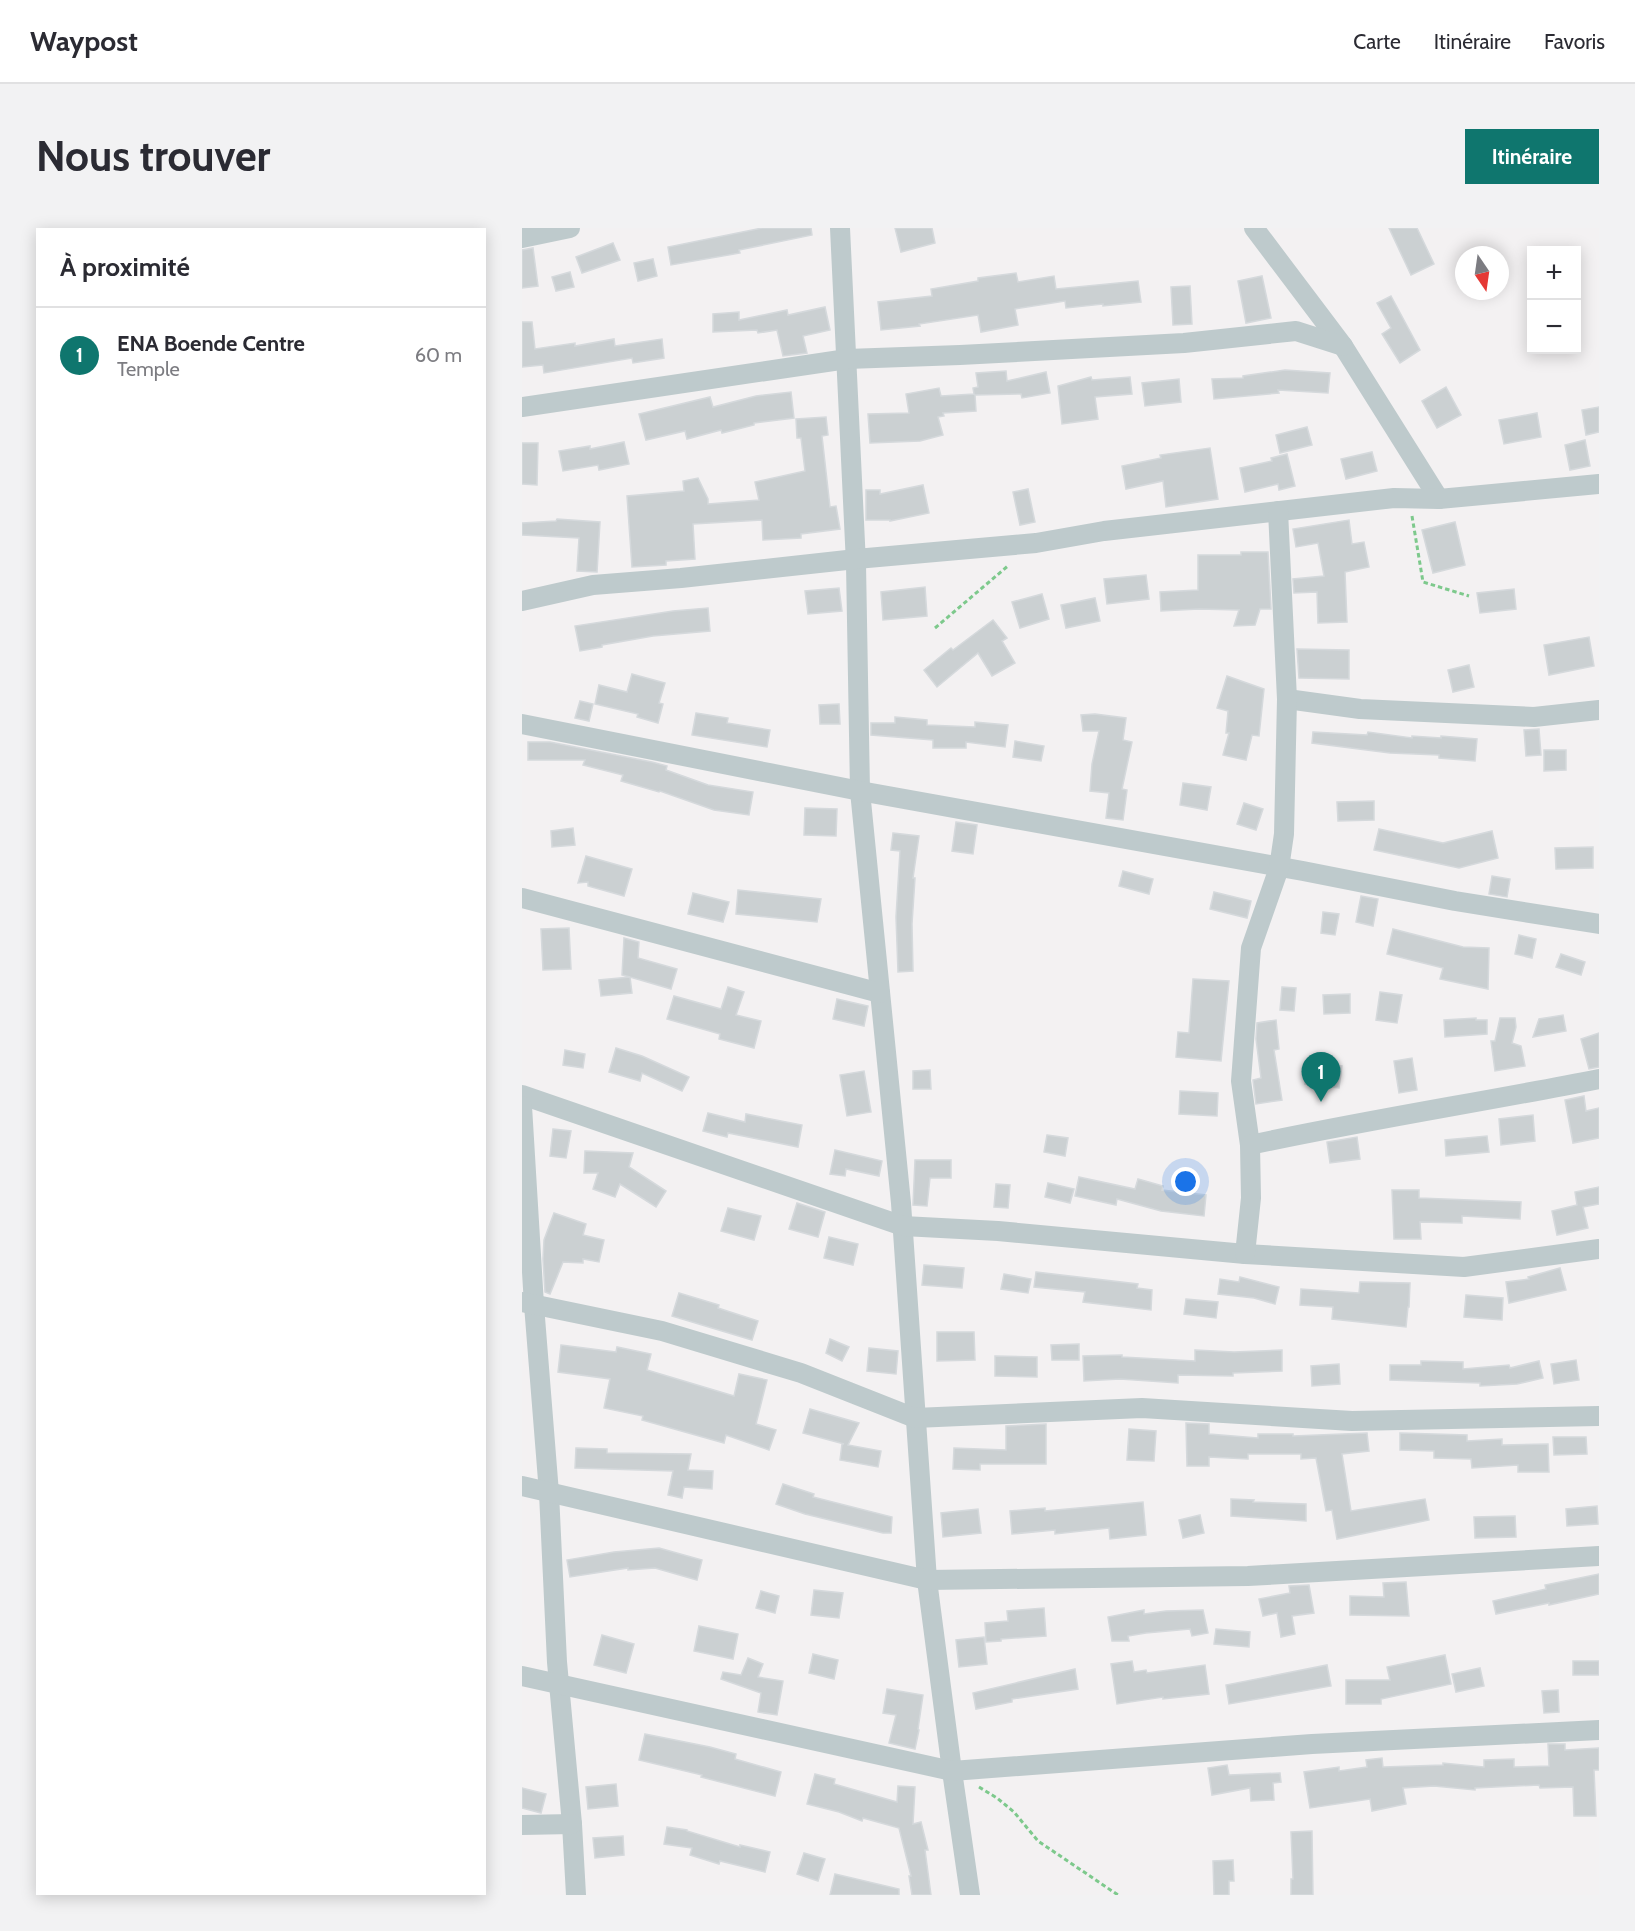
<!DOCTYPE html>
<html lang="fr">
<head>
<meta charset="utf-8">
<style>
	body { margin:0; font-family:Cabin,sans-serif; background:#f2f2f3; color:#2b2b33 }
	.controls { position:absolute; right:18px; top:18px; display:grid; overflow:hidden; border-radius:0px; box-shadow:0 3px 15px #0003 }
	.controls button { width:54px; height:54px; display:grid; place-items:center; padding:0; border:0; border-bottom:2px solid #e1e1e2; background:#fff; color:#2b2b33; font:30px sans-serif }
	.compass { position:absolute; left:933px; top:18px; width:54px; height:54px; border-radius:50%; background:#fff; box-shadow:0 3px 15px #0003; rotate:167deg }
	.you { position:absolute; left:664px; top:954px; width:21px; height:21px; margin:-15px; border:4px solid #fff; border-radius:50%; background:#1a73e8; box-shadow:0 0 0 9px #1a73e833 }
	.badge { display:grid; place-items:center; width:39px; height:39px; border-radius:50%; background:#0f766e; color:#fff; font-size:20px; font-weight:700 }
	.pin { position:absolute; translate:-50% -50px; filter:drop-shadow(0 2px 3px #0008) }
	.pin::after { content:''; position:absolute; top:32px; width:21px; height:18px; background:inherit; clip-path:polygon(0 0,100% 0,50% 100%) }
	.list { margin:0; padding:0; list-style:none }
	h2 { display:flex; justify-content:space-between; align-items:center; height:78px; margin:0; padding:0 24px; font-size:26px }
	h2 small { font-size:20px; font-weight:400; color:#7c7c81 }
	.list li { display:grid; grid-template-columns:39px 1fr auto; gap:18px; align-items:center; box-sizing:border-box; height:96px; padding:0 24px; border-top:2px solid #e1e1e2 }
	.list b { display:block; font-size:22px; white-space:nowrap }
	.list p { margin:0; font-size:20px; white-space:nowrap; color:#7c7c81 }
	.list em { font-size:20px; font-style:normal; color:#7c7c81 }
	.map { position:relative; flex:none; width:1077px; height:1667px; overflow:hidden; border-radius:0px }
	header { display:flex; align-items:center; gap:36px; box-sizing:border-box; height:84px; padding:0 30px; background:#fff; border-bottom:2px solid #e1e1e2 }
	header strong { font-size:28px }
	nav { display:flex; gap:33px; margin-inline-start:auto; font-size:21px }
	.intro { display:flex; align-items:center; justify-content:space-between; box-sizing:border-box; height:144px; padding:0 36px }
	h1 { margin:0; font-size:42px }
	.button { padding:15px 27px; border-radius:0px; background:#0f766e; color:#fff; font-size:21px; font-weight:700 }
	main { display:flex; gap:36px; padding:0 36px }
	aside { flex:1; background:#fff; border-radius:0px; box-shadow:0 3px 15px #0003 }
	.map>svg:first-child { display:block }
	.building { fill:#cbd0d2; stroke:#d5d9dc; stroke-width:1.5 }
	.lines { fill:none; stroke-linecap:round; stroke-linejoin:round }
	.path { stroke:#7dc98c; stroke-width:3; stroke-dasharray:4.5 3; stroke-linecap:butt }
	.street { stroke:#becacc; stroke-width:20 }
</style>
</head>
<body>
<header>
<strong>Waypost</strong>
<nav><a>Carte</a><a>Itinéraire</a><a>Favoris</a></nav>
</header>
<div class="intro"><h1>Nous trouver</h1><a class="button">Itinéraire</a></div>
<main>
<aside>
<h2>À proximité<small></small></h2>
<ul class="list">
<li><span class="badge">1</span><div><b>ENA Boende Centre</b><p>Temple</p></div><em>60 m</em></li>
</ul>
</aside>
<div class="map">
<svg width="1077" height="1667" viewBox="0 0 1077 1667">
	<rect width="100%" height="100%" fill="#f3f1f2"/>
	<g class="building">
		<polygon points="240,0 289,0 290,7 217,22 218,25 149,37 146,19"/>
		<polygon points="373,0 410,0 413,15 379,24"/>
		<polygon points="867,0 895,0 912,36 889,47"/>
		<polygon points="91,15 98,32 60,45 54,29"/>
		<polygon points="11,20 16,58 0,60 0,22"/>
		<polygon points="131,31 135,48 116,53 112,35"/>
		<polygon points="48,44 52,59 34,63 30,49"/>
		<polygon points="494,45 496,54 532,48 534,61 616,53 619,74 581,78 581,76 544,80 543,73 493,81 496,97 459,104 456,87 397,96 398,98 359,102 356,74 410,68 409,61 456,53 456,50"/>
		<polygon points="740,48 749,90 724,95 716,53"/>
		<polygon points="668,58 670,96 651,97 649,59"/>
		<polygon points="869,68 898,122 878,135 860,106 869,100 855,75"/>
		<polygon points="303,79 308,102 281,108 285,125 261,128 255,102 236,105 235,102 191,104 191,86 217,84 217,92 265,82 266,87"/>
		<polygon points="0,94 10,94 13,121 53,115 53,118 92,111 93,118 140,111 142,130 111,135 110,130 22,145 21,137 0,139"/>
		<polygon points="763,142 808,145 806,165 756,162 757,165 692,171 690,151 721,150 721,148"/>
		<polygon points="484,143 485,153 524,144 528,165 500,170 499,166 453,167 454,183 421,185 422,188 416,189 421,207 398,213 348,215 346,186 387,185 384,166 417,160 419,168 452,166 451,160 456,159 454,145"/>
		<polygon points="569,149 570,152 608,149 610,166 573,169 576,191 540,196 536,158"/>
		<polygon points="657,151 659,174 623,178 620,155"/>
		<polygon points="924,159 939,187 915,200 900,173"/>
		<polygon points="269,164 272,190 232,195 232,197 200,205 199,202 165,211 163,203 124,212 117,186 188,169 191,179 234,168"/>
		<polygon points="1077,179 1077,204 1064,207 1060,182"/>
		<polygon points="1015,185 1019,209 982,216 977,192"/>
		<polygon points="304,189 306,207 300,208 308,279 314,278 318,301 279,306 279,310 241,312 240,292 171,296 173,331 144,333 144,337 110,339 105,268 162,263 161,253 176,250 186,271 186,276 237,272 233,254 283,243 279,210 275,210 274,191"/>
		<polygon points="785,199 790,217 758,225 754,207"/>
		<polygon points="1063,212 1068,238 1048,242 1043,217"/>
		<polygon points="102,214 107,236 77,242 76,237 41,243 37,223 68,218 68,221"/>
		<polygon points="0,215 16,215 15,257 0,256"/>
		<polygon points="688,220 696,271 644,279 641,253 604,261 600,238 639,230 638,227"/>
		<polygon points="850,224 855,243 824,251 819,231"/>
		<polygon points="765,226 773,258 757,262 756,256 723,264 718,240 750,233 749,230"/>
		<polygon points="401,257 407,285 368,293 368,292 344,292 344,262 358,262 358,266"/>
		<polygon points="506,261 513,294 498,297 491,264"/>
		<polygon points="35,291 78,294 75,344 55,343 57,310 0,307 0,295 34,293"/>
		<polygon points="827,292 830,316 842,314 847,339 823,344 825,394 796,395 795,364 772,365 771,351 802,348 796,315 774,319 771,301"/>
		<polygon points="933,294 943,337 911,345 900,302"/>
		<polygon points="719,324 746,324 749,381 738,381 733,397 712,398 717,382 677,381 639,383 638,364 676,362 676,327 719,327"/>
		<polygon points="624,347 627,371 585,376 582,351"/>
		<polygon points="403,359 405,388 361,392 359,364"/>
		<polygon points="317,360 320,383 286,386 283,363"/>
		<polygon points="992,361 994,381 958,385 955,365"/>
		<polygon points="520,366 527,391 498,400 490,374"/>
		<polygon points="573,370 578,393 544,400 539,377"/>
		<polygon points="186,380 188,403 131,408 80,417 80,419 58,423 53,398 151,383"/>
		<polygon points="471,392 485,410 480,413 493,435 470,448 456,425 415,459 402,442 429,420 431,422"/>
		<polygon points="1067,409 1072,438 1027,447 1022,417"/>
		<polygon points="775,421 827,422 827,451 777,450"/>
		<polygon points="947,437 952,459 931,464 926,442"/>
		<polygon points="110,446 143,455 137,475 141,476 136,495 115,489 116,486 73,476 77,457 105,464"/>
		<polygon points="705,448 742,461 737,508 730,507 724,532 701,527 707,505 704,505 706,483 695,480"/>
		<polygon points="58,473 71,476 67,493 53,490"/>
		<polygon points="317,476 318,496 298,496 297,477"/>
		<polygon points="174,485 206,490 205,495 248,502 245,519 170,507"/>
		<polygon points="573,486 604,490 601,512 610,514 600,561 605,562 601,592 584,590 587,565 568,563 570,536 577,503 561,503 559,487"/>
		<polygon points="373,489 405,492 405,497 453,499 453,494 486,497 483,519 444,514 444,520 411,520 411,512 349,507 349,495 373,495"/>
		<polygon points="1017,501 1019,527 1004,528 1002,502"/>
		<polygon points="791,504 845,507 846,504 890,510 890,508 919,510 919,508 955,511 953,533 917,530 917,527 868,525 790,515"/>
		<polygon points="493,513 522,518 519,533 491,529"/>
		<polygon points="6,514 28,514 130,534 145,538 144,542 186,557 231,564 227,587 192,582 138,563 137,564 99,553 101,547 61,537 63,532 6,532"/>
		<polygon points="1022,522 1044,522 1044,542 1022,543"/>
		<polygon points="661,555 689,559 685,582 658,577"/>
		<polygon points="852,573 852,592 816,593 815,574"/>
		<polygon points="722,575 741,581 734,602 715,596"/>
		<polygon points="283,580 315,581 314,608 282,607"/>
		<polygon points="434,594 455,597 451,626 430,623"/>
		<polygon points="51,600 53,617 30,619 29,603"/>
		<polygon points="857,601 921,615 970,603 976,630 937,640 852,622"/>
		<polygon points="371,605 397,608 391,650 393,650 390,696 391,743 376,744 374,689 378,623 369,622"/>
		<polygon points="1071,619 1071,640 1034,641 1033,620"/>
		<polygon points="64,628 110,641 102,668 66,658 66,654 56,655"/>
		<polygon points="601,643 631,651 627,666 597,658"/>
		<polygon points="970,648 988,651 985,669 967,666"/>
		<polygon points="216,662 299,671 295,694 214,686"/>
		<polygon points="692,664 729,673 725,690 688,681"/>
		<polygon points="171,665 207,674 201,694 166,686"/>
		<polygon points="839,668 856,671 851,698 834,694"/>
		<polygon points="801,684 817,686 813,707 799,705"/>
		<polygon points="47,700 49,741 21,742 19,701"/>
		<polygon points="871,701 941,719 967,720 966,761 918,751 921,740 865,726"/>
		<polygon points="997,707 1014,711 1010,730 993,726"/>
		<polygon points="102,710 117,714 116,730 155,741 149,761 108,749 110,765 79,768 77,752 108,749 100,747"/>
		<polygon points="1039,726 1063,734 1059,747 1034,739"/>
		<polygon points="671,751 707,753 699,833 654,829 656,804 667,805"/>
		<polygon points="206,759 222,764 214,787 239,793 232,820 197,811 198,806 145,791 152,768 199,781"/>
		<polygon points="760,759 774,760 772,783 758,782"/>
		<polygon points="858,764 880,767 875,795 854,792"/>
		<polygon points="828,766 828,785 802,786 801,767"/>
		<polygon points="315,771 346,778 342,798 311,791"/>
		<polygon points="1041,787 1044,803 1011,809 1017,791"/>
		<polygon points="954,790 954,792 965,792 965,806 923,809 922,792"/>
		<polygon points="978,790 993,790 994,799 990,815 999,818 1003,838 973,843 969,813 973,813"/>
		<polygon points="754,792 757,821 752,822 760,872 734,876 731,852 739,850 734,811 735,795"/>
		<polygon points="1077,805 1077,839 1067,841 1059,811"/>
		<polygon points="94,820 120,828 167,849 160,863 120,845 118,853 87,844"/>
		<polygon points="43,822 63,826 61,840 41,837"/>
		<polygon points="890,830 895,862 877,865 872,833"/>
		<polygon points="786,834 820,838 817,860 783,856"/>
		<polygon points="408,842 409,861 391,861 391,843"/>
		<polygon points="342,843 349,884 325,888 318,847"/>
		<polygon points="658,863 696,865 695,888 657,886"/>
		<polygon points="1062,868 1064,883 1077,880 1077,910 1051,915 1043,872"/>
		<polygon points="186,885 223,894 224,886 280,897 276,919 206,905 205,909 181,903"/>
		<polygon points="1011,887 1013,913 979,917 977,891"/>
		<polygon points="31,901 49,903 44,930 28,928"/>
		<polygon points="525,907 546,910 543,928 522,924"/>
		<polygon points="965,908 967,924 924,928 923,912"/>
		<polygon points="835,909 838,931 808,935 805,914"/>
		<polygon points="313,922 360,933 357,948 324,941 323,948 308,946"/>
		<polygon points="63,923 111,925 107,939 144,963 134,979 98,956 93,969 71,961 76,945 62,945"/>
		<polygon points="393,932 429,932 429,950 408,950 405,978 391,977"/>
		<polygon points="557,949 613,961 616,951 641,958 640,962 684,967 682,988 639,983 595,971 594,977 553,968"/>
		<polygon points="526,955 552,961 548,975 523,969"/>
		<polygon points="474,956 488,957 486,980 472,979"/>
		<polygon points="1077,959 1077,976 1061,979 1066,1000 1035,1007 1030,983 1055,977 1053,964"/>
		<polygon points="870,962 897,962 897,970 999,974 998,991 940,988 940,995 898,994 899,1011 872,1011"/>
		<polygon points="275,975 303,984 296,1009 267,1001"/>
		<polygon points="206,980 239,988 232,1012 199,1003"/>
		<polygon points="32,985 64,996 61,1007 82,1012 77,1034 61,1031 61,1035 41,1034 28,1066 23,1064 21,1031 22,1012"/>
		<polygon points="307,1009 336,1016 331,1037 302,1030"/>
		<polygon points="402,1037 442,1040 440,1060 400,1057"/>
		<polygon points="1038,1040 1044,1062 987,1075 984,1054 1007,1051 1006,1049"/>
		<polygon points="514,1044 616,1056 615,1060 630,1062 629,1082 561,1074 563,1064 512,1059"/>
		<polygon points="482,1046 509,1051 506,1065 479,1061"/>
		<polygon points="718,1049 757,1059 753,1076 732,1070 696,1066 698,1051 717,1054"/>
		<polygon points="838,1054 888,1055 887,1079 886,1079 884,1099 810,1091 811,1079 778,1077 779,1061 837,1065"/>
		<polygon points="157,1065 197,1077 196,1080 236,1093 230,1112 150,1088"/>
		<polygon points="944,1067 981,1070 980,1092 942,1089"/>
		<polygon points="664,1071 696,1074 694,1090 662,1086"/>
		<polygon points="415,1104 452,1104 453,1132 415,1133"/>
		<polygon points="308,1111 327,1119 320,1133 304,1125"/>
		<polygon points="557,1116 557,1132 530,1132 529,1117"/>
		<polygon points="39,1117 94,1124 95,1119 129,1126 125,1142 212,1168 217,1146 245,1152 234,1196 254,1202 247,1222 204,1207 202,1215 120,1192 121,1188 82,1180 88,1151 36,1144"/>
		<polygon points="347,1120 376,1123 374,1146 345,1143"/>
		<polygon points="673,1122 712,1124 760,1122 760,1143 711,1145 711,1148 656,1147 656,1155 598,1151 562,1153 561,1128 600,1127 600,1129 673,1133"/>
		<polygon points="473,1128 515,1129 515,1149 473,1148"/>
		<polygon points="1054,1132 1057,1152 1032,1156 1029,1136"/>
		<polygon points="899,1133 941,1134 941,1141 987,1137 988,1140 1017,1133 1021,1150 995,1156 958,1158 958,1155 868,1152 868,1137 899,1137"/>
		<polygon points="817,1136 818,1156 790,1158 789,1138"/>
		<polygon points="288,1181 337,1195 326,1217 359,1223 356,1239 318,1232 320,1216 322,1216 281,1205"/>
		<polygon points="664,1195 687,1196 687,1206 736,1210 736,1206 771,1206 771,1208 845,1205 847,1223 820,1226 829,1283 903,1271 907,1292 815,1311 810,1282 804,1283 794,1230 779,1231 779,1226 726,1226 726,1231 687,1229 687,1238 665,1238"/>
		<polygon points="524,1196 524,1236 458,1236 458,1242 431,1241 432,1220 484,1222 484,1198"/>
		<polygon points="607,1201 634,1203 632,1233 605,1232"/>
		<polygon points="878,1205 945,1207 945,1213 980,1211 980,1217 1026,1216 1027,1244 996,1244 996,1237 950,1240 949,1231 912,1230 912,1223 878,1222"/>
		<polygon points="1031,1209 1064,1209 1065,1226 1032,1227"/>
		<polygon points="54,1220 85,1221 85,1225 169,1226 166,1242 191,1243 190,1261 162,1259 160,1270 146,1267 151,1243 53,1240"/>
		<polygon points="261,1256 292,1266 291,1269 370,1289 369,1305 361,1305 283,1286 254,1276"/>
		<polygon points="709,1271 732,1272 731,1274 784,1276 784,1293 709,1288"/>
		<polygon points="621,1274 624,1307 588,1311 587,1300 533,1306 533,1302 490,1306 488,1283 523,1280 523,1283"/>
		<polygon points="1075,1278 1076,1296 1045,1298 1044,1281"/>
		<polygon points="456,1281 459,1305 421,1309 419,1285"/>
		<polygon points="678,1287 682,1305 661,1310 657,1292"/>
		<polygon points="993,1288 994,1309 953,1310 952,1289"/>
		<polygon points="137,1320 180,1332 175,1352 133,1340 106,1342 106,1340 48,1349 45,1332 92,1324"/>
		<polygon points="1077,1346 1077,1366 1027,1377 1027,1375 974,1386 971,1373 1024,1361 1023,1357"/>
		<polygon points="884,1354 887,1388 828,1387 828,1368 862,1369 861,1355"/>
		<polygon points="787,1357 792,1385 770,1388 773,1406 759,1409 755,1385 741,1388 737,1371 768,1365 767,1358"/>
		<polygon points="292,1362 321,1365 317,1390 289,1387"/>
		<polygon points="239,1363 257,1368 253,1385 234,1380"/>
		<polygon points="522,1380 524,1408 479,1411 479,1413 464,1414 463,1395 486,1393 485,1383"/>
		<polygon points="622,1382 622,1386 644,1383 681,1382 686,1405 670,1408 668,1401 624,1405 606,1408 607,1413 590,1413 586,1389"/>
		<polygon points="177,1398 216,1406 211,1431 172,1423"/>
		<polygon points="694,1401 728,1404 727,1419 692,1416"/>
		<polygon points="80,1407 112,1416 104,1445 72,1437"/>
		<polygon points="462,1409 465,1436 437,1439 434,1412"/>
		<polygon points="291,1426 316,1432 312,1451 287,1445"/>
		<polygon points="923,1427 929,1456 859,1471 859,1476 824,1476 824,1452 868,1452 865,1439"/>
		<polygon points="226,1430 241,1436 236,1449 261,1453 255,1487 236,1484 239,1465 199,1451 201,1444 219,1447"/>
		<polygon points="610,1433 612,1444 624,1442 625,1445 683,1437 687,1466 641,1471 641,1469 595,1476 589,1436"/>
		<rect x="1051" y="1433" width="26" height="14"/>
		<polygon points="805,1437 809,1458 707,1476 704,1457"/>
		<polygon points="958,1440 962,1458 934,1464 930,1446"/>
		<polygon points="553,1441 556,1461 490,1471 490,1474 454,1481 451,1465"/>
		<polygon points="365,1461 401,1467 396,1501 397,1502 393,1521 367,1515 374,1487 361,1485"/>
		<polygon points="1036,1462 1037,1484 1022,1485 1020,1463"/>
		<polygon points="123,1506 188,1519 214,1526 213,1531 259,1544 253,1568 179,1549 180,1547 117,1532"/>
		<polygon points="1026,1516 1043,1516 1043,1522 1077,1520 1077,1542 1072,1542 1074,1588 1052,1588 1051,1559 1018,1560 1017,1557 953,1560 953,1562 912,1558 881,1560 884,1576 850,1583 848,1571 788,1580 782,1544 817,1539 817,1543 845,1539 844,1532 860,1530 861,1539 921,1537 921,1535 962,1539 962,1532 992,1531 992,1539 1027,1538"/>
		<polygon points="705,1537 707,1547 758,1545 759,1554 751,1555 752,1572 729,1573 728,1560 690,1567 686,1540"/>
		<polygon points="293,1546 313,1551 312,1556 375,1574 376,1558 393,1559 391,1596 399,1594 406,1622 403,1622 409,1667 390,1667 387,1648 389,1648 377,1600 341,1590 340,1593 317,1584 285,1576"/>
		<polygon points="94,1556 96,1578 66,1581 64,1559"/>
		<polygon points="0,1560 24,1566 19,1585 0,1580"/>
		<polygon points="145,1599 165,1602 165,1603 218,1619 218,1617 248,1624 243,1644 198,1633 197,1636 168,1627 170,1620 142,1616"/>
		<polygon points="790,1603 791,1667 769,1667 769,1651 771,1651 769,1604"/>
		<polygon points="101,1608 102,1627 73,1630 71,1610"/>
		<polygon points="282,1625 303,1631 296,1653 275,1646"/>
		<polygon points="711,1632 712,1653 707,1653 707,1667 692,1667 691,1633"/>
		<polygon points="313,1646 377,1661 377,1667 308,1667"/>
	</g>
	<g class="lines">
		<g class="path">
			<polyline points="890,288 901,354 947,368"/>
			<polyline points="413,400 487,337"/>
			<polyline points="457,1559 475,1570 492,1584 516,1613 596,1667"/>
		</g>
		<g class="street">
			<polyline points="318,0 334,336 338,563 379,975 405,1352 430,1543 448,1667"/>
			<polyline points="732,0 821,118 917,271"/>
			<polyline points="0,10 48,0"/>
			<polyline points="0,179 325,131 438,127 662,115 774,103 821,118"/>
			<polyline points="0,373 71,357 159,350 334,331 514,315 582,303 872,270 917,271 1077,256"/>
			<polyline points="765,471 838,481 1012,489 1077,482"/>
			<polyline points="0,496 338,563 781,643 933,673 1077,696"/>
			<polyline points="0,670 358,765"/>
			<polyline points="0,867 381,998 476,1003 723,1026 942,1039 1077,1021"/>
			<polyline points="0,878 12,1077 27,1265 35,1434 50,1596 54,1667"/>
			<polyline points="728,917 719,853 729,720 757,640 762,606 765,471 756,283"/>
			<path d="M723 1026 729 970 728 917C844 892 961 874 1077 851"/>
			<polyline points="0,1074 140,1103 279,1145 393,1190 620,1180 830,1193 1077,1188"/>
			<polyline points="0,1258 405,1352 726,1348 1077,1328"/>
			<polyline points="0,1448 430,1543 790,1516 1077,1502"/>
			<polyline points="0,1597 50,1596"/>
		</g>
	</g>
</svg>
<div class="controls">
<button>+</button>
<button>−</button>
</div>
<svg class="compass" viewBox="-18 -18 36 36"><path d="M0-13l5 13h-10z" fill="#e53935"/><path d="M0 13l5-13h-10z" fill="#7c7c81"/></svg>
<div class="you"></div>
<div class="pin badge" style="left:799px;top:874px">1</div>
</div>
</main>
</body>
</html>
